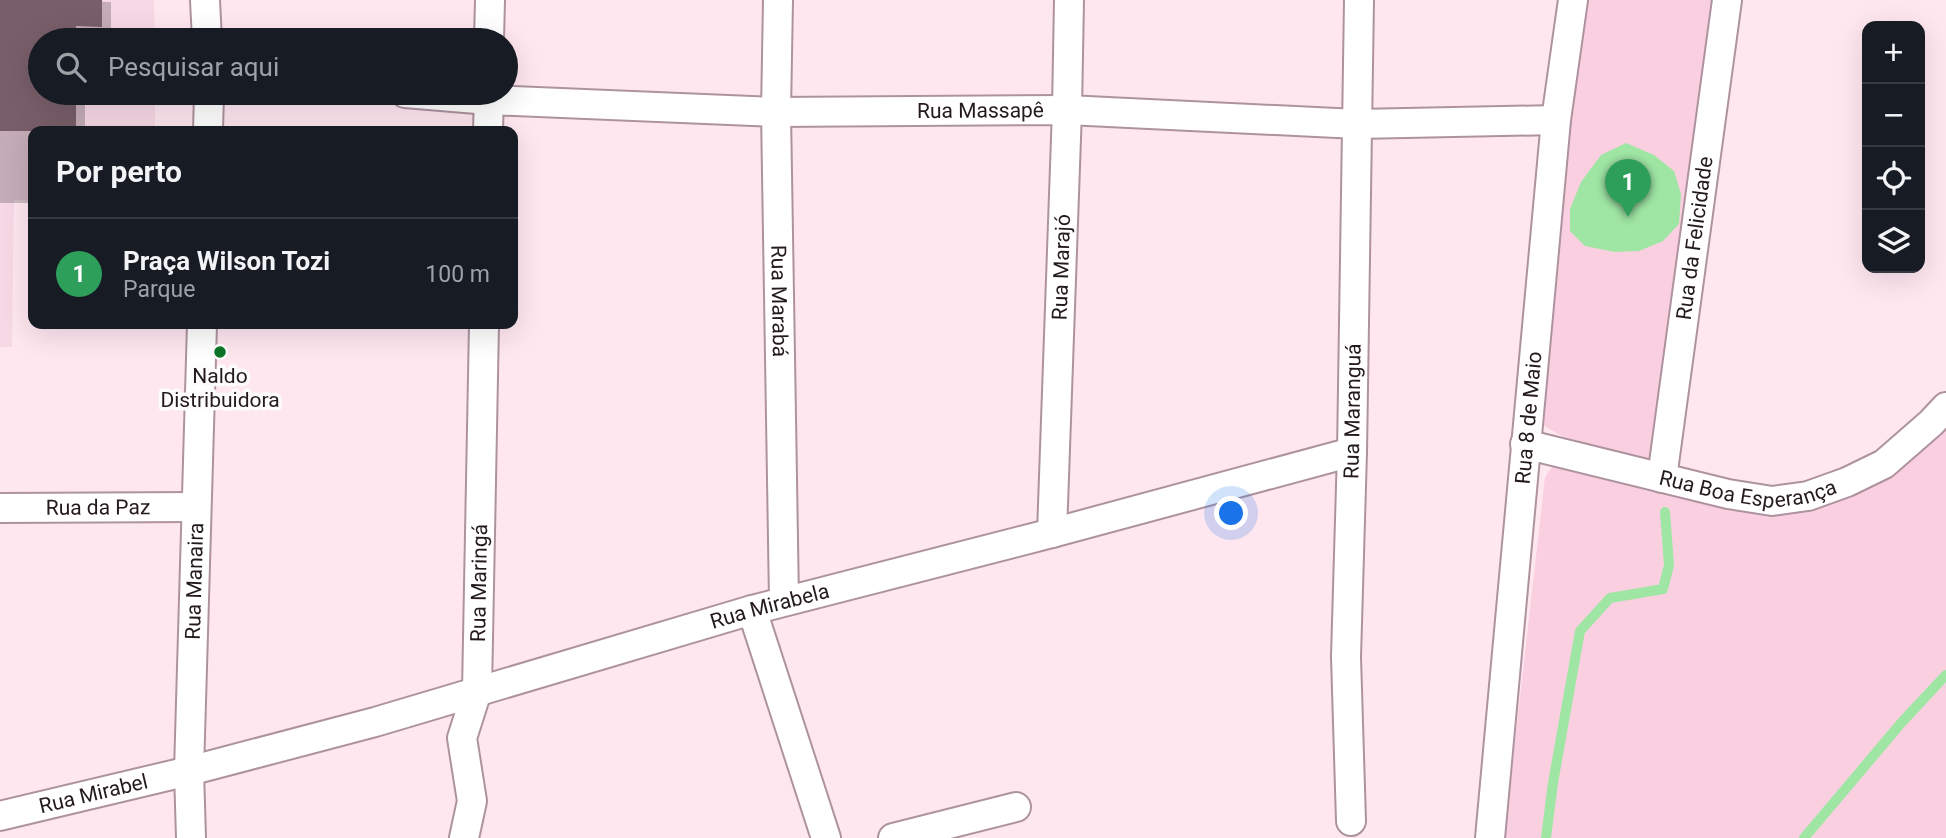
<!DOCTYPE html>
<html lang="pt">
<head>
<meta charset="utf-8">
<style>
	body { margin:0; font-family:Roboto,sans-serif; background:#242831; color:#f1f3f6 }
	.controls { position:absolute; right:21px; top:21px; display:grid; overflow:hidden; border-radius:14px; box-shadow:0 7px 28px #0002 }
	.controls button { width:63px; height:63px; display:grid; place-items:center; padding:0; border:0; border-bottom:2px solid #363941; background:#171b24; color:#f1f3f6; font:35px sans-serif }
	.you { position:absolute; left:1232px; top:514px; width:24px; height:24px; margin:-18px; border:5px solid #fff; border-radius:50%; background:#1a73e8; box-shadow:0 0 0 10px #1a73e833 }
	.badge { display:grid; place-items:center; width:46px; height:46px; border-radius:50%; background:#2563eb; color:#fff; font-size:23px; font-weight:700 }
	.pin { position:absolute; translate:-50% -58px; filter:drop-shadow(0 2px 4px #0008) }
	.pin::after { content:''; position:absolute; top:37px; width:24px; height:21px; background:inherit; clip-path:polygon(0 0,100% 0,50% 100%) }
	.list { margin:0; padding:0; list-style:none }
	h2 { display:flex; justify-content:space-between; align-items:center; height:91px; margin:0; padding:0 28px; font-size:30px }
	h2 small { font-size:23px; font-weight:400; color:#9ea1a6 }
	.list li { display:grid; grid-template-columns:46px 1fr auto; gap:21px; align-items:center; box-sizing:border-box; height:112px; padding:0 28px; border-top:2px solid #363941 }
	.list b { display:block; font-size:26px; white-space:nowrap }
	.list p { margin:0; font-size:23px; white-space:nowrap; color:#9ea1a6 }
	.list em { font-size:23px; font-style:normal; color:#9ea1a6 }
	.icon { flex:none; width:38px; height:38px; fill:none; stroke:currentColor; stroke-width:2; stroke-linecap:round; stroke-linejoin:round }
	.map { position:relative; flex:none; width:1946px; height:838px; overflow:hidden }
	.search { position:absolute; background:#171b24; box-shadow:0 7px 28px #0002; left:28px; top:28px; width:490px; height:77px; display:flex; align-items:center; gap:18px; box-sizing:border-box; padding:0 24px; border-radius:38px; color:#9ea1a6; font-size:26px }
	.panel { position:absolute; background:#171b24; box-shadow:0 7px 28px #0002; left:28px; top:126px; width:490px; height:203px; border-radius:14px }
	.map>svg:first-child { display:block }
	.built { fill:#f7d9e5 }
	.green { fill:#fad0e1 }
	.water { fill:#9fe5a4 }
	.shadow { fill:#0003 }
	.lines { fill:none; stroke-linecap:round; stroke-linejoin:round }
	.stream { stroke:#9fe5a4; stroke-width:10 }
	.building { fill:#785e69 }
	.minor-casing { stroke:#ae939e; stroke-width:32 }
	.minor { stroke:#fff; stroke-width:28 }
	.poi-dot { fill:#0b7528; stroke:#fcfcfc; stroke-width:2.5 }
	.labels { text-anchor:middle; stroke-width:7; stroke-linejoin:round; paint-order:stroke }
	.street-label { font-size:21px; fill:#241a1e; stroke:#fcfcfc }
	.poi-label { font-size:21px; fill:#241a1e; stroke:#fcfcfc }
</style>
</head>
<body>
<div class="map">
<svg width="1946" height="838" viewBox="0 0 1946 838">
	<rect width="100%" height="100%" fill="#ffe7f0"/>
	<polygon class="built" points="0,0 154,0 155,40 40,40 40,93 155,93 155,131 33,131 33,200 14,200 12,347 0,347"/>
	<g class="green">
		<polygon points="1582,0 1723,0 1665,467 1562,436 1541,424 1539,409"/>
		<polygon points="1946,417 1946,838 1504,838 1545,477 1555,463 1783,511"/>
	</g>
	<polygon class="water" points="1626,143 1654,155 1674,171 1681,194 1679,224 1663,241 1639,251 1615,252 1585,246 1570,231 1570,209 1581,182 1601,155"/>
	<polygon class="shadow" points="2,0 111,2 111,40 40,40 40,93 85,93 85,131 33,131 33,203 0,203 0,34"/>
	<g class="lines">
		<g class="stream">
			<polyline points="1546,838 1553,783 1580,631 1610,598 1663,589 1669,565 1665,512"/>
			<polyline points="1804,838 1902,722 1946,675"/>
		</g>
	</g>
	<polygon class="building" points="0,0 102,0 102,27 76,26 76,40 40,40 40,93 76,93 76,131 0,131"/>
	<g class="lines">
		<g class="minor-casing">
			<g id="minor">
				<polyline points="205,0 207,40"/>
				<path id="s1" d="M778 0 776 112 784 601"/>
				<polyline points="489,40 490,0"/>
				<path id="s2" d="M405 93 489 100 776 112 1067 110 1357 124 1556 120"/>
				<polyline points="208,131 209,93"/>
				<polyline points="488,131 489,93"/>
				<path id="s3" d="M1525 444 1728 494 1772 501 1808 496 1847 482 1884 464 1931 423 1946 407"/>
				<path id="s4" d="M1662 478 1727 0"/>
				<path id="s5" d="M0 508 196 507"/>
				<path id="s6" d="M1052 533 1067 110 1069 0"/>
				<polyline points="752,610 826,838"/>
				<path id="s7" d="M0 816 189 771 375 722 752 610 1052 533 1352 452"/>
				<path id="s8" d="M1351 821 1346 657 1352 452 1359 0"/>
				<path id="s9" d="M191 838 189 771 202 324"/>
				<path id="s10" d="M464 838 472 801 462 738 477 691 484 324"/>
				<polyline points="893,838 1016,807"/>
				<path id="s11" d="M1490 838 1556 120 1573 0"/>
			</g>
		</g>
		<use href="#minor" class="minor"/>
	</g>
	<circle class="poi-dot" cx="220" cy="352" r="7"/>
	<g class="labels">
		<g class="street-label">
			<text dy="7" stroke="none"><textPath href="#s2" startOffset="576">Rua Massapê</textPath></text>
			<text dy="7" stroke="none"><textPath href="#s4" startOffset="242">Rua da Felicidade</textPath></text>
			<text dy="7" stroke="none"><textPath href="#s6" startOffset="266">Rua Marajó</textPath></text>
			<text dy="7" stroke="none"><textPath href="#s1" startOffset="301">Rua Marabá</textPath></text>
			<text dy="7" stroke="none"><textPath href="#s8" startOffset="410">Rua Maranguá</textPath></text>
			<text dy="7" stroke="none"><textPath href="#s11" startOffset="422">Rua 8 de Maio</textPath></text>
			<text dy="7" stroke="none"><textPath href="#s3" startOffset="229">Rua Boa Esperança</textPath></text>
			<text dy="7" stroke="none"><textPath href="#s5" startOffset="98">Rua da Paz</textPath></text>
			<text dy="7" stroke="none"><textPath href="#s9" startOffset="257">Rua Manaira</textPath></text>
			<text dy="7" stroke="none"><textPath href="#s10" startOffset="259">Rua Maringá</textPath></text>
			<text dy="7" stroke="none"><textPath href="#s7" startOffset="798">Rua Mirabela</textPath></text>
			<text dy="7" stroke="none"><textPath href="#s7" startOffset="96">Rua Mirabel</textPath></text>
		</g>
		<g class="poi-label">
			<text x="220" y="383">Naldo<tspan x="220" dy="24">Distribuidora</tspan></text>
		</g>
	</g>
</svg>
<div class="controls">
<button>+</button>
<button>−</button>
<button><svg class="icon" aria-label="locate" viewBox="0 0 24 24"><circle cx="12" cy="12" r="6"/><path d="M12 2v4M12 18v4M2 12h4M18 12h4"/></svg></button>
<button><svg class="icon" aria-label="layers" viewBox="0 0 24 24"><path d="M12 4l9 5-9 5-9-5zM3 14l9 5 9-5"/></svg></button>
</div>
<div class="you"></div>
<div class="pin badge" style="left:1628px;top:217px;background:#2e9e5b">1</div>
<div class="search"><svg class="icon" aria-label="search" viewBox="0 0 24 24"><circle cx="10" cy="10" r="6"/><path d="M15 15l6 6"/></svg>Pesquisar aqui</div>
<section class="panel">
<h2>Por perto<small></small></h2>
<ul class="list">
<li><span class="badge" style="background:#2e9e5b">1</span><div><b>Praça Wilson Tozi</b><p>Parque</p></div><em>100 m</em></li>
</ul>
</section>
</div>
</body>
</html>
